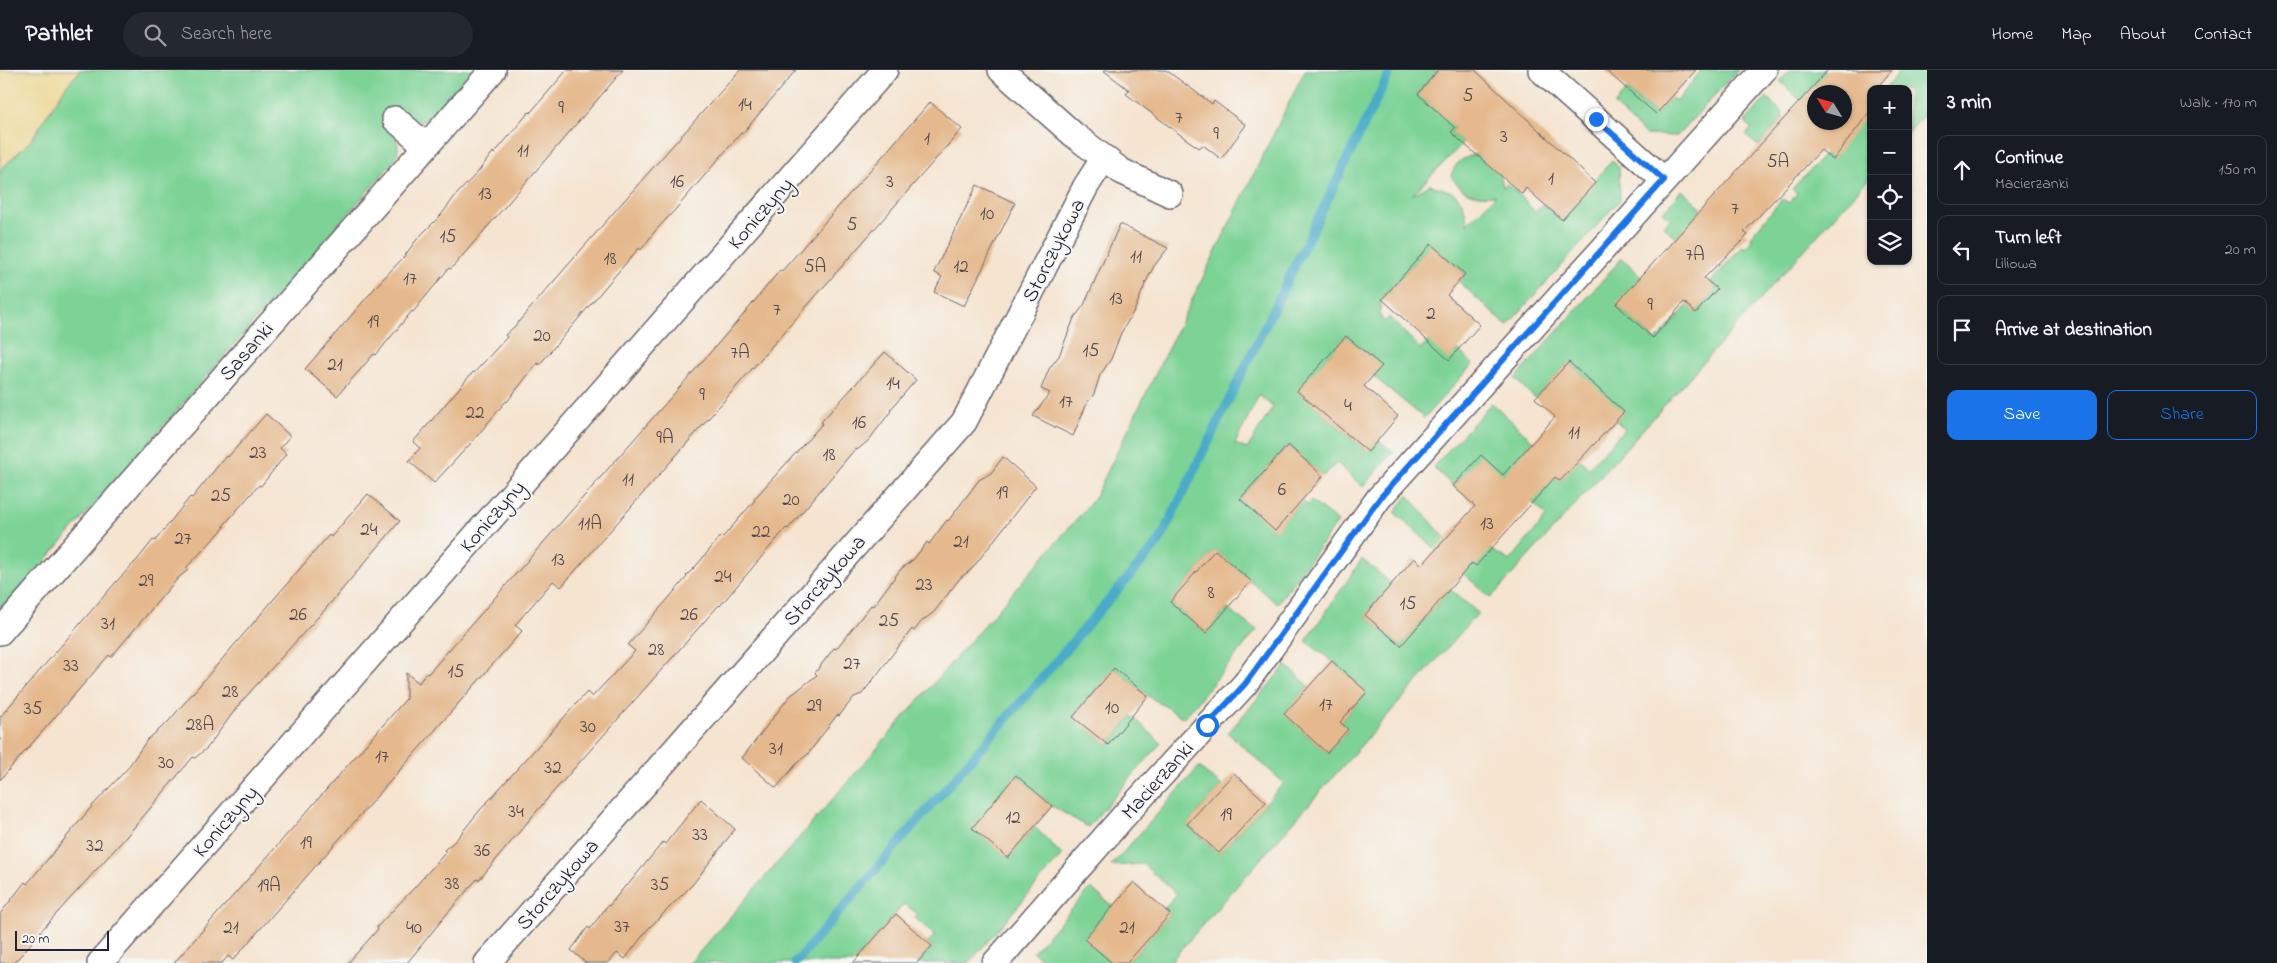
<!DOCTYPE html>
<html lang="en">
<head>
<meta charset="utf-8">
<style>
	body { margin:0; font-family:"Indie Flower",sans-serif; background:#242831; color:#f1f3f6 }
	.controls { position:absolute; right:15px; top:15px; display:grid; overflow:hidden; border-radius:10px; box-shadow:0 1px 4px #0004 }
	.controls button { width:45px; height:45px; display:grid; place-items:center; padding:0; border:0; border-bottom:1px solid #363941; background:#171b24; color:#f1f3f6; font:25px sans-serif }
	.compass { position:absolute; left:1807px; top:15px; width:45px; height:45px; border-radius:50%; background:#171b24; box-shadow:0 1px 4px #0004; rotate:307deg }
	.scale { position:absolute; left:15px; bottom:12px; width:94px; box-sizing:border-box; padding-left:5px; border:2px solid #22223b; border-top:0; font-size:14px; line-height:18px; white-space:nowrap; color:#22223b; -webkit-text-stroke:4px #f6f6f2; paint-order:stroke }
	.stop { position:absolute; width:15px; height:15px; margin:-11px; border:4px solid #1a73e8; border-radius:50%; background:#fff }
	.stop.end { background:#1a73e8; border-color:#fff; box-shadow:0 1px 5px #0008 }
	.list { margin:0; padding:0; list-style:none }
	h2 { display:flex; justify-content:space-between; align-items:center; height:65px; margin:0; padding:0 20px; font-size:21px }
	h2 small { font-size:16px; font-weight:400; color:#9ea1a6 }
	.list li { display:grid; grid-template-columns:32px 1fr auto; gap:15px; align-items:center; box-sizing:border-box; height:70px; margin:0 10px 10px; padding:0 10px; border:1px solid #363941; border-radius:10px }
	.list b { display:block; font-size:19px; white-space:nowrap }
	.list p { margin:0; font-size:16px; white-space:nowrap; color:#9ea1a6 }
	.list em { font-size:16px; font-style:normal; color:#9ea1a6 }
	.actions { display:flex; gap:10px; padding:15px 20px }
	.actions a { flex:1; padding:11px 0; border:1px solid #1a73e8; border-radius:10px; text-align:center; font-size:18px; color:#1a73e8 }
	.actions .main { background:#1a73e8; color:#fff }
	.icon { flex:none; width:28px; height:28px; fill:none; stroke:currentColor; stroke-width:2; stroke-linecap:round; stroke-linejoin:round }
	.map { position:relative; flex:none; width:1927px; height:893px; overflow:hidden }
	header { display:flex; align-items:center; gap:30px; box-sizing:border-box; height:70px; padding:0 25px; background:#171b24; border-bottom:1px solid #363941 }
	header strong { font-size:24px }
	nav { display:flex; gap:28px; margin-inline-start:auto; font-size:18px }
	.search { width:350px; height:45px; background:#242831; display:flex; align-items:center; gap:12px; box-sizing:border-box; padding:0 18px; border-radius:28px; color:#9ea1a6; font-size:19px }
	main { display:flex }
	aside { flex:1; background:#171b24 }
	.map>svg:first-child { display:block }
	.green { fill:#7dd396; stroke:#507a68; fill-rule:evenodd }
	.sand { fill:#eeda9e; stroke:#887e6c }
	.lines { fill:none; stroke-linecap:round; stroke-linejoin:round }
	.stream { stroke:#48abc7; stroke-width:9 }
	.building { fill:#e5b98d; fill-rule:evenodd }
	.street-casing { stroke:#6c666f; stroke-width:28 }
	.street { stroke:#fff; stroke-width:25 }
	.route { stroke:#1a73e8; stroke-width:6 }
	.labels { text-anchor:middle; stroke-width:4; stroke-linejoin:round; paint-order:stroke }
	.number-label { font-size:19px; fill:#534850 }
	.street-label { font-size:21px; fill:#22223b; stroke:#f6f6f2 }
</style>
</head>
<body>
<header>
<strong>Pathlet</strong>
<div class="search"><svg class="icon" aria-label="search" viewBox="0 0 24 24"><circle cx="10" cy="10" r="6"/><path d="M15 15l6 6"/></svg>Search here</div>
<nav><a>Home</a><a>Map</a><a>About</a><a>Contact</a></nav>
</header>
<main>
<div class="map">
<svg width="1927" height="893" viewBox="0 0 1927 893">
	<rect width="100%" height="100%" fill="#f6f6f2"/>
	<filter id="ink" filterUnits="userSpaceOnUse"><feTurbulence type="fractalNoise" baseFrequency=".02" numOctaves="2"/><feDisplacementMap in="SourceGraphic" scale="10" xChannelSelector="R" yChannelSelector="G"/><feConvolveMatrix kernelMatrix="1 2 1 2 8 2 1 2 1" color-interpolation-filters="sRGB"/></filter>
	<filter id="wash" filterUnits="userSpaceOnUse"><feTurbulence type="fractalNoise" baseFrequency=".0096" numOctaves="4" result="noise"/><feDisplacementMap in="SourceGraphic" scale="20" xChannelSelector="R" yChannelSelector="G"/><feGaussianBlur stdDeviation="1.12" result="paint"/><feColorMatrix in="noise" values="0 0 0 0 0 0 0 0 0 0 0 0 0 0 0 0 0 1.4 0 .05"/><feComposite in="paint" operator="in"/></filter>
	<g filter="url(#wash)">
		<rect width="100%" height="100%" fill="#f5e4d0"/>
		<g class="green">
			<path d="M81 0H477C466 13 451 36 437 44 425 52 410 54 397 59L398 80 394 91 0 543V100L31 70 66 16Z"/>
			<path d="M1305 0H1438L1418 24 1455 57 1451 62 1463 73 1412 125 1430 115C1457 122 1464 125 1467 154L1496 125C1476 127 1462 124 1451 106 1455 92 1463 88 1476 84 1493 94 1500 97 1503 117L1507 114 1521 126 1535 142 1543 134 1562 150 1612 90 1619 97 1620 130 1507 256 1459 212 1465 204 1431 174 1382 229 1379 244 1384 252 1389 247 1421 279 1428 271 1458 280 1473 294 1424 348 1373 306 1381 296 1346 266 1298 321 1367 382 1378 370 1393 382 1363 417 1337 393 1323 406 1288 375 1240 429 1275 460 1303 431 1307 435 1311 431 1338 452 1277 534 1215 480 1170 532 1206 563 1227 539 1257 560 1184 648 1148 626 1114 598 1073 647 1108 675 1132 646 1161 673 1088 757 1052 736 1016 705 973 758 1008 788 1035 757 1062 785 969 893H917L932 876 928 872 935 865 915 848 918 844 904 834 853 893H690L1094 429ZM1259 325 1273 337 1247 379 1235 374Z"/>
			<polygon points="1699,0 1738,0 1677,66 1646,65 1614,35 1627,20 1656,44 1671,28 1677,31 1700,2"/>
			<polygon points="1790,0 1825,0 1825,4 1801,31 1780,11"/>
			<polygon points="1900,0 1927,0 1927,42 1908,63 1908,19 1885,19"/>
			<polygon points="1767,27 1782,42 1783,48 1758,76 1746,65 1752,58 1745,52"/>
			<polygon points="1866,39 1871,43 1871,106 1491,528 1395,443 1408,425 1446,469 1490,479 1510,491 1547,446 1481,386 1453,416 1433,397 1492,333 1533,371 1525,380 1560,411 1580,389 1588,398 1625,359 1616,351 1623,342 1569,292 1535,328 1515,309 1622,188 1642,207 1617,235 1656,271 1688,235 1696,243 1717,219 1710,213 1742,176 1745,178 1753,169 1750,167 1782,129 1789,133 1797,123 1792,119 1825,84 1833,90"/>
			<polygon points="1682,120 1701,137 1702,140 1676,168 1663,156 1670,149 1663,142"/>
			<polygon points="1362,489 1392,514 1365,545 1401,576 1450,519 1478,543 1169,893 1127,893 1170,844 1164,838 1177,824 1142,794 1111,796 1199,697 1222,716 1187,754 1219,783 1284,713 1228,663 1286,595 1309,616 1285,644 1327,683 1348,660 1340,652 1367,622 1332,591 1306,571"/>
			<polygon points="1091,818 1113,837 1085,869 1112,893 1045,893 1033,882"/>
		</g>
		<polygon class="sand" points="0,0 81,0 66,16 31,70 0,100"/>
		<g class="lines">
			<polyline class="stream" points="795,893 1159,472 1391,0"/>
		</g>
		<g id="blocks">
			<g class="building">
				<polygon points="567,0 623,0 451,199 449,198 413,242 412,241 376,285 374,284 337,326 305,299 381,211 403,188 418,168 441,145 456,125 478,102 493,82 494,84 529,42 530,43"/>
				<polygon points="740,0 796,0 742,64 741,63 674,141 655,161 641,180 639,178 607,215 539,295 537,293 507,332 506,331 472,372 434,413 409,391 420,378 413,372 473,302 474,303 507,267 505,265 514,257 642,110"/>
				<polygon points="1103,0 1166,0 1212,34 1214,31 1246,55 1221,89 1203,75 1199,78 1186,69 1126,24 1129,20"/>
				<polygon points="1438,0 1475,0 1595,113 1562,150 1526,118 1522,124 1462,72 1451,62 1455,58 1418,24"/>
				<polygon points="1605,0 1696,0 1656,44"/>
				<path d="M1828 0H1892L1876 19H1871V40L1833 90 1821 80 1744 162 1748 165 1704 208 1717 219 1696 243 1684 232 1653 268 1616 234ZM1814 22H1844V52H1814Z"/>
				<polygon points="930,32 962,59 561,517 553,511 515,555 522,561 270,848 233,890 228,886 222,893 174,893 406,629 406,603 419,613 426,603 428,604 744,244 780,200 782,201"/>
				<polygon points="977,115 1015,133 964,236 934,222 942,207 934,202"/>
				<polygon points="1120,154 1168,178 1154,196 1146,212 1135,239 1121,263 1111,289 1100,305 1094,324 1087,333 1073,366 1033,346 1050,323 1041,319 1049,299 1059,286 1074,248 1084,235"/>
				<polygon points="1431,174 1465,204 1447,225 1480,255 1449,290 1382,229"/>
				<polygon points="1346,266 1382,296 1364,316 1398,346 1368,382 1297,321"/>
				<polygon points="885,282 916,310 890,340 891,341 869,370 857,380 855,379 788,459 786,458 720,536 719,535 547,729 479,810 477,809 446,845 407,893 348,893 378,859 377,857 414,818 446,782 444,780 455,771 480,740 587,622 592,627 635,581 628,575 687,507 686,506 696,496 721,466 723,467 755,430 754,429 823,353 821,352"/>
				<polygon points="1569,292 1624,342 1560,411 1555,407 1476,496 1472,493 1401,576 1365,545 1414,488 1422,495 1475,436 1453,416 1481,385 1503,405 1555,347 1535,328"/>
				<polygon points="266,344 290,366 280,378 286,384 261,416 259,415 223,456 225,457 186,498 188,500 177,509 111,587 109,585 0,710 0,647 116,512 138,489 153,470 155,471 190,427 192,428 226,386 228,387"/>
				<polygon points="1288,375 1323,406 1275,461 1240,429"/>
				<polygon points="1003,387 1036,416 971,500 961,507 934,542 922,551 914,561 912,559 862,624 854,627 839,646 837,645 808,684 799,691 776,718 742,688 789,627 817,605 815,603 834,578 836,579 871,535 873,536 901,499 914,489 927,472 929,474 947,450 948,451 979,410 991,403"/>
				<polygon points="368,424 400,451 328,536 241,632 207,678 195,688 193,687 126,767 39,863 24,882 13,893 0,893 0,844 25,812 27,814 93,735 127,699 147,670 168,652 329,465 331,467"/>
				<polygon points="1215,480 1251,511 1206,563 1170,532"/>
				<polygon points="1332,591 1367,622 1340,652 1348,659 1327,683 1284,644"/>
				<polygon points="1114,598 1148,626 1108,675 1073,647"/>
				<polygon points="1234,703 1266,732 1219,783 1187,754"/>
				<polygon points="1016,705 1052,736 1008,788 972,758"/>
				<polygon points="701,729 735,759 693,814 648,859 625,889 617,883 608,893 586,893 571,880 588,857 590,859 608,835 609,836 626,815 627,816 663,772 665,774"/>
				<polygon points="1134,812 1170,844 1127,893 1112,893 1084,869"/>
				<polygon points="896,844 932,876 917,893 853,893"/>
			</g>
		</g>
	</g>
	<g filter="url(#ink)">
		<use href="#blocks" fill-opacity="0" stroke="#6c666f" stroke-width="1"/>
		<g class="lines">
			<g class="street-casing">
				<g id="street">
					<polyline points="1001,0 1074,65 1121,101 1170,124"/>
					<polyline points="1541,0 1664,110"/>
					<polyline points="395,49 426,76"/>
					<polyline points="0,562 493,0"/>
					<polyline points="100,893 885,0"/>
					<polyline points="487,893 964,352 1086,116 1104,88"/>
					<polyline points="995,893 1123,747 1245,614 1379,428 1764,0"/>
				</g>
			</g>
			<use href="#street" class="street"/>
		</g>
	</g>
	<g class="lines" filter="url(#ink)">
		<polyline class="route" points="1207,655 1245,614 1380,428 1664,110 1596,49"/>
	</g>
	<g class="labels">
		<g class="number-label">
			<text x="1468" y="31">5</text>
			<text x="745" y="40">14</text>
			<text x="561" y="43">9</text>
			<text x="1179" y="53">7</text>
			<text x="1216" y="69">9</text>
			<text x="1504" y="72">3</text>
			<text x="927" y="74">1</text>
			<text x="523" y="86">11</text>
			<text x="1778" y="97">5A</text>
			<text x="1551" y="114">1</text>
			<text x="677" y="117">16</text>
			<text x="890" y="117">3</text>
			<text x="485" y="129">13</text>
			<text x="1735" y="144">7</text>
			<text x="987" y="149">10</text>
			<text x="852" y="160">5</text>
			<text x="448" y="172">15</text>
			<text x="1695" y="190">7A</text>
			<text x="1136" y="192">11</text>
			<text x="610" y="194">18</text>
			<text x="815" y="202">5A</text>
			<text x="961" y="202">12</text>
			<text x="410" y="214">17</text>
			<text x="1116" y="234">13</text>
			<text x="1650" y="240">9</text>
			<text x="777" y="245">7</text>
			<text x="1431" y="249">2</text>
			<text x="373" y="257">19</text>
			<text x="542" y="271">20</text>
			<text x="1091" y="286">15</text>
			<text x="740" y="288">7A</text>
			<text x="335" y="300">21</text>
			<text x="893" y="319">14</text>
			<text x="702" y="330">9</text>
			<text x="1066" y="337">17</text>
			<text x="1348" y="341">4</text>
			<text x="475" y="348">22</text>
			<text x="859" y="358">16</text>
			<text x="1574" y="368">11</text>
			<text x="665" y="373">9A</text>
			<text x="258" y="388">23</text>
			<text x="829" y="390">18</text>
			<text x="628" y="415">11</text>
			<text x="1282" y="425">6</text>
			<text x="1002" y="428">19</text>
			<text x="221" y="431">25</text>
			<text x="791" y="435">20</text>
			<text x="590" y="459">11A</text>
			<text x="1487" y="459">13</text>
			<text x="369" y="465">24</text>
			<text x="761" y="467">22</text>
			<text x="183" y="474">27</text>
			<text x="961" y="477">21</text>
			<text x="558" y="495">13</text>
			<text x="723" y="512">24</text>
			<text x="146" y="516">29</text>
			<text x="924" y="520">23</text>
			<text x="1211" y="528">8</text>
			<text x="1408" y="539">15</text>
			<text x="298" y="550">26</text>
			<text x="689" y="550">26</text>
			<text x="889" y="556">25</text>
			<text x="108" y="559">31</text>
			<text x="656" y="585">28</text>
			<text x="852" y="599">27</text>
			<text x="71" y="601">33</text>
			<text x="456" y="607">15</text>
			<text x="230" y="627">28</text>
			<text x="1326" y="640">17</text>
			<text x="814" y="641">29</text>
			<text x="1112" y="643">10</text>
			<text x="33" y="644">35</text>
			<text x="200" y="660">28A</text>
			<text x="588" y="662">30</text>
			<text x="776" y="684">31</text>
			<text x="382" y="692">17</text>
			<text x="166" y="698">30</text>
			<text x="553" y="703">32</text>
			<text x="516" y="747">34</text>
			<text x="1226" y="750">19</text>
			<text x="1013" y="753">12</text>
			<text x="700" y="770">33</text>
			<text x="306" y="778">19</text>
			<text x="95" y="781">32</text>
			<text x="482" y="786">36</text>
			<text x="452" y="819">38</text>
			<text x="660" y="820">35</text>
			<text x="269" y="821">19A</text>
			<text x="622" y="862">37</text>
			<text x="231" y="863">21</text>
			<text x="414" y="863">40</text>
			<text x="1127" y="863">21</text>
		</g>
		<g class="street-label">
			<text transform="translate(760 143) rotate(-49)" y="7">Koniczyny</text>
			<text transform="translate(1053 180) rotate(-63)" y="7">Storczykowa</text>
			<text transform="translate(246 281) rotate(-49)" y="7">Sasanki</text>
			<text transform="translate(492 446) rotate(-49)" y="7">Koniczyny</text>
			<text transform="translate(824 510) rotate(-49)" y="7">Storczykowa</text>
			<text transform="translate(1157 710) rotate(-48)" y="7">Macierzanki</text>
			<text transform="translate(225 751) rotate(-49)" y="7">Koniczyny</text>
			<text transform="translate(557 814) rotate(-49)" y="7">Storczykowa</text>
		</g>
	</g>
</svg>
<div class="controls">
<button>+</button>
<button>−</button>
<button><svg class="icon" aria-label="locate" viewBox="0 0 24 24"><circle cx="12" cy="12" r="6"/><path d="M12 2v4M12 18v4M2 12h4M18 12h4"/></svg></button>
<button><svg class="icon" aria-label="layers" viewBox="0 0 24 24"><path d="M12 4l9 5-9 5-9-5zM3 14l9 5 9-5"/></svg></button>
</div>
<svg class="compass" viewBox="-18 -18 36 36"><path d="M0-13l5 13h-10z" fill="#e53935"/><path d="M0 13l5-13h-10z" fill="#9ea1a6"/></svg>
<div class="scale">20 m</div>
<div class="stop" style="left:1207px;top:655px"></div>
<div class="stop end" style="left:1596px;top:49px"></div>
</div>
<aside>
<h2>3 min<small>Walk · 170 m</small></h2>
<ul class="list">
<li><svg class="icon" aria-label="ahead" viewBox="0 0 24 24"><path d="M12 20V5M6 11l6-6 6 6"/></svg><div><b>Continue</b><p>Macierzanki</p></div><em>150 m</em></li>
<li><svg class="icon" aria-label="left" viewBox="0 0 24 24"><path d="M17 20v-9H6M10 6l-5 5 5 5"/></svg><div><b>Turn left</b><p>Liliowa</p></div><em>20 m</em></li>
<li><svg class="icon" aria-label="arrive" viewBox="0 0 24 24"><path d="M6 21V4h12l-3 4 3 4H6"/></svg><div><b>Arrive at destination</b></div></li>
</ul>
<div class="actions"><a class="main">Save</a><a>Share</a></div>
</aside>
</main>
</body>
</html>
